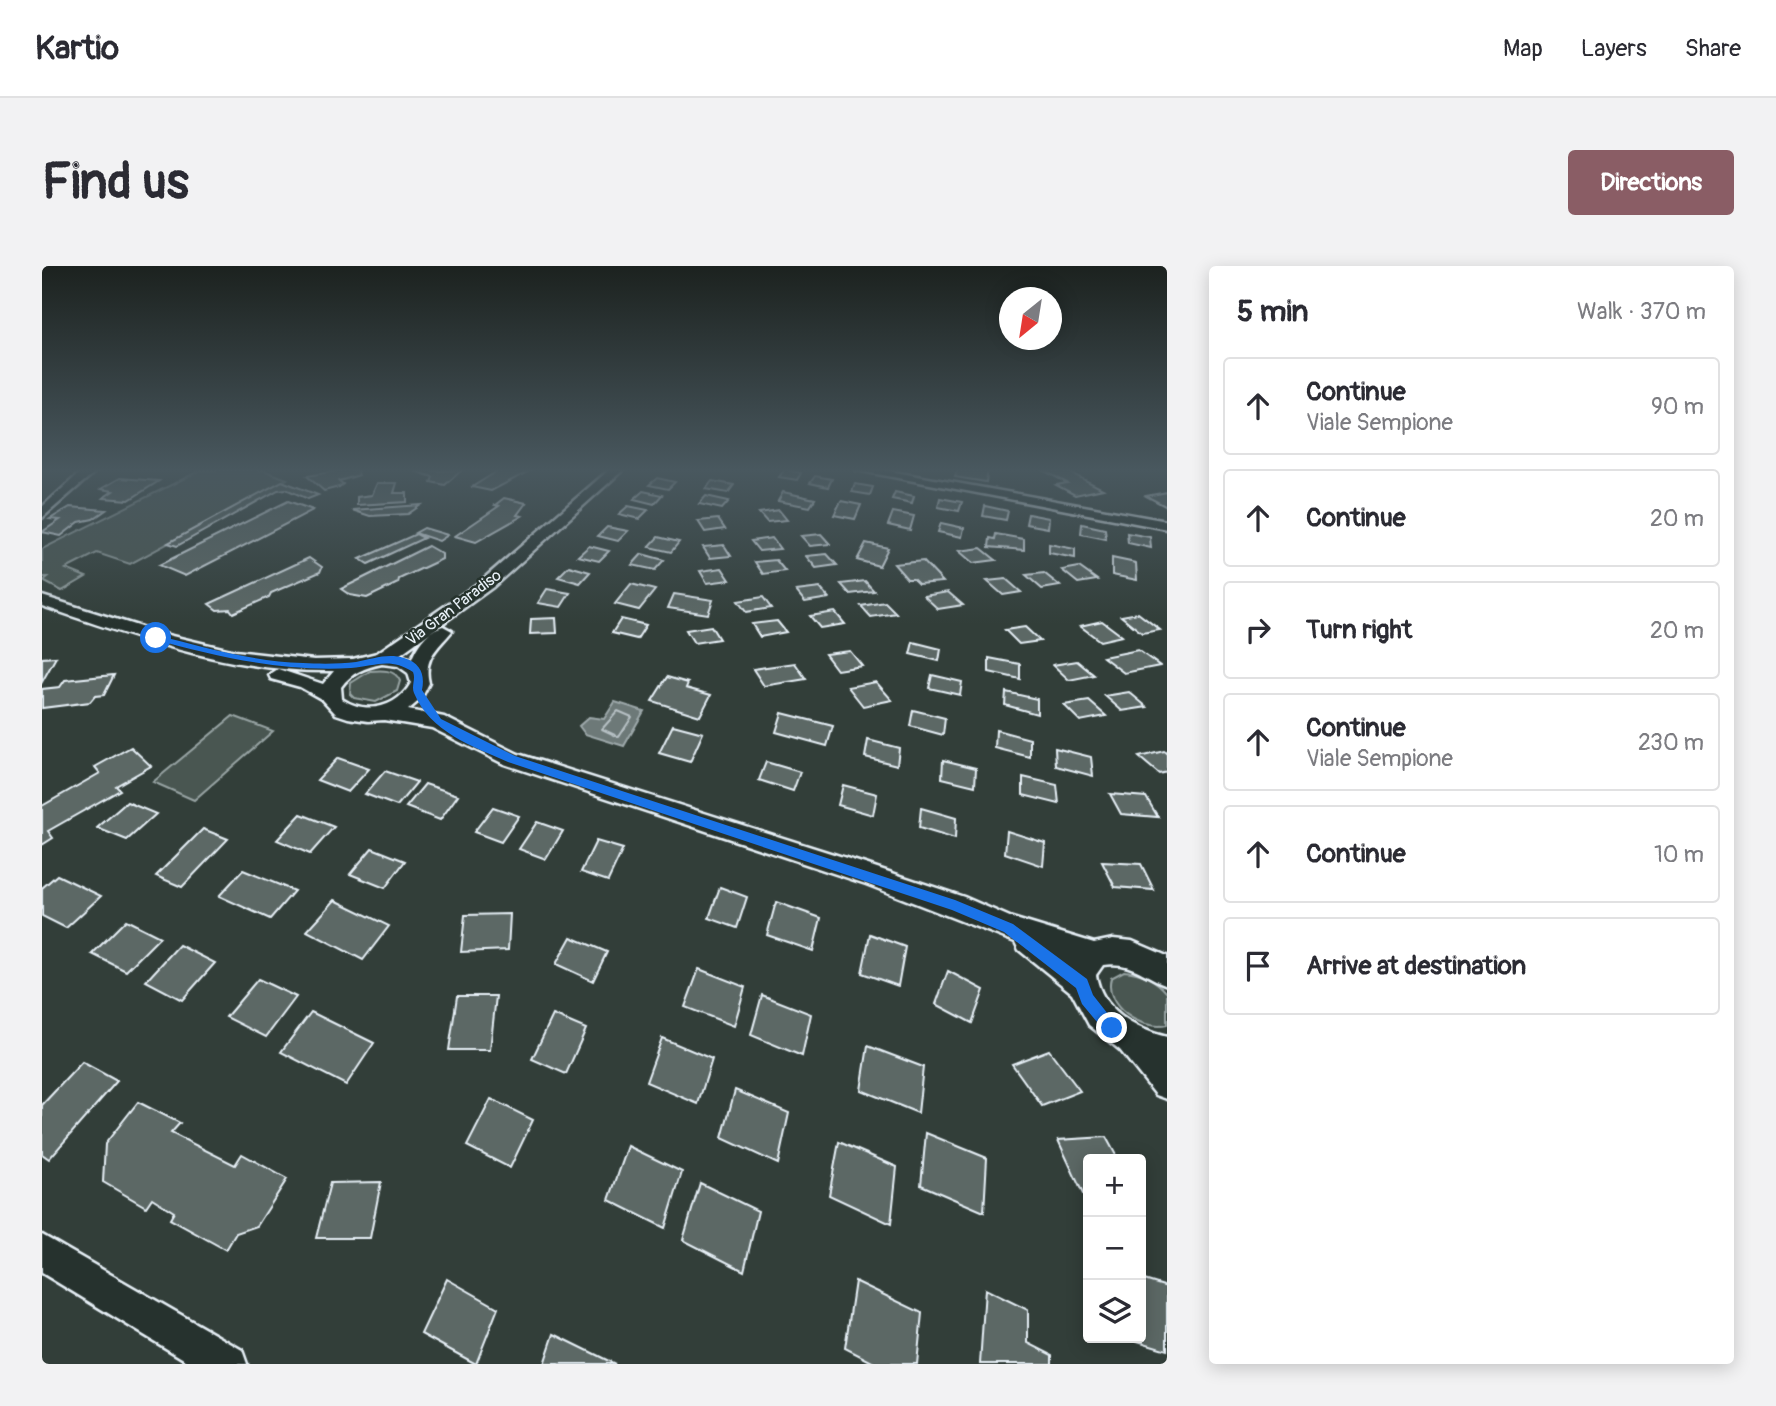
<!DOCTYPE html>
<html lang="en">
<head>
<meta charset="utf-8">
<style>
	body { margin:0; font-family:Pangolin,sans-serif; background:#f2f2f3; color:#2b2b33 }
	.controls { position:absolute; right:21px; bottom:21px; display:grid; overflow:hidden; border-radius:7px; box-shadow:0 4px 18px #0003 }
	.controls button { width:63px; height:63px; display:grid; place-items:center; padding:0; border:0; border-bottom:2px solid #e1e1e2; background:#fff; color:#2b2b33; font:35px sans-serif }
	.compass { position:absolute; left:957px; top:21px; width:63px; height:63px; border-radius:50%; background:#fff; box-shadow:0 4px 18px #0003; rotate:210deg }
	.stop { position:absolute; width:21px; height:21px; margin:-16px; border:5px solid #1a73e8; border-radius:50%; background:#fff }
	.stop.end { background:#1a73e8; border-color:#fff; box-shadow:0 2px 7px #0008 }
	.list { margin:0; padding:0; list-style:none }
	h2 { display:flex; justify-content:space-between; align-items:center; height:91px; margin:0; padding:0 28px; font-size:30px }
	h2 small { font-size:23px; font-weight:400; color:#7c7c81 }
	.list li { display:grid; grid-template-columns:46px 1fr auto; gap:21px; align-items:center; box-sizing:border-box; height:98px; margin:0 14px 14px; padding:0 14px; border:2px solid #e1e1e2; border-radius:7px }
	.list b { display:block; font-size:26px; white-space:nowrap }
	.list p { margin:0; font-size:23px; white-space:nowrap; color:#7c7c81 }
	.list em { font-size:23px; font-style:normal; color:#7c7c81 }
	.icon { flex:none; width:38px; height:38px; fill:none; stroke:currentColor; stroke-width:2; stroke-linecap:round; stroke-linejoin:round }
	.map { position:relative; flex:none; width:1125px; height:1098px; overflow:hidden; border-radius:7px }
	header { display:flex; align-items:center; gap:42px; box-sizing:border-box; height:98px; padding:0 35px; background:#fff; border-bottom:2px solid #e1e1e2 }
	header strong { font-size:33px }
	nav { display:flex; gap:38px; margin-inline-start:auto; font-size:24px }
	.intro { display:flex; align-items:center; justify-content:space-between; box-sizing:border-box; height:168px; padding:0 42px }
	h1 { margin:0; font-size:49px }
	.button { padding:18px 32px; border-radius:7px; background:#8a5d65; color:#fff; font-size:24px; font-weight:700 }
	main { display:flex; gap:42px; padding:0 42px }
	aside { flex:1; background:#fff; border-radius:7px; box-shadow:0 4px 18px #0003 }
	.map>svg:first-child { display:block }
	.green { fill:#495651; stroke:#98a4a4; stroke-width:2 }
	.water { fill:#6d7978; stroke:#9ea9ab; stroke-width:2 }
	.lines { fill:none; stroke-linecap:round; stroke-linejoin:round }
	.shore { stroke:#b7c1c5; stroke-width:2 }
	.building { fill:#5c6865; stroke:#e8f1f8; stroke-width:2 }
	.minor-casing { stroke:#e8f1f8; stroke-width:5 }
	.minor { fill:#26332d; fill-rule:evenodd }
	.route { fill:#1a73e8 }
	.labels { text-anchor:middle; stroke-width:5; stroke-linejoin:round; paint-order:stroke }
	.far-street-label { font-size:16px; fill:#e8f1f8; stroke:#26332d }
</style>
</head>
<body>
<header>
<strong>Kartio</strong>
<nav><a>Map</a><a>Layers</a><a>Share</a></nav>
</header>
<div class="intro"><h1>Find us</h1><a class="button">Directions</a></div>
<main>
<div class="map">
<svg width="1125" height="1098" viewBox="0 0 1125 1098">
	<rect width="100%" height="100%" fill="#323e39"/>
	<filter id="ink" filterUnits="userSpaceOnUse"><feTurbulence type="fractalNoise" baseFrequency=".0143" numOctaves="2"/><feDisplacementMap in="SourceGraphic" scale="14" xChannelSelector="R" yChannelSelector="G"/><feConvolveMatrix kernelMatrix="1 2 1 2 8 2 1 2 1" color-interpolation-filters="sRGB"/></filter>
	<g filter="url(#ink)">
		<g class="green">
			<polygon points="159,204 221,204 245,213 88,298 55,287 24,303 44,311 20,325 1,315 6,311 0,311 0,283"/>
			<path d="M328 405C340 404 353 403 358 415L355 425 334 436 312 432 308 428 309 417Z"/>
			<polygon points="191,450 231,465 152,534 111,516"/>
			<path d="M1082 705C1100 706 1114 714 1125 727V759C1100 765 1061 741 1069 712Z"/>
		</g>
		<polygon class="water" points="573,436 602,445 582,480 543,468 537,460 547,451 562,453"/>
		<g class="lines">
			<polygon class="shore" points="576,445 590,451 577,471 560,463"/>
		</g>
		<g class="building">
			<polygon points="299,204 315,204 317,209 297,215 301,218 297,221 282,225 265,210"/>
			<polygon points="420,204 403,219 389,216 391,211 372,205"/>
			<polygon points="457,204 489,204 449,225 430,221"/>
			<polygon points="742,204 745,204 759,207 755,214 737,211"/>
			<polygon points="915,204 946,204 944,216 913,211"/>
			<polygon points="1001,204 1023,204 1061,223 1033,229 1014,219 1025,217"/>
			<polygon points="773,210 790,213 786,221 768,217"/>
			<polygon points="78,212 117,215 87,234 61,232 71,225 59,223"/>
			<polygon points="615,212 633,216 626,223 607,219"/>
			<polygon points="240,215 276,229 266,233 244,223 236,224 135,280 126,277"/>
			<polygon points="670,215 692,219 686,227 664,223"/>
			<polygon points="335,217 355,217 352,227 365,227 365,236 315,239 315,231 330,229"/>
			<polygon points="813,218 831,221 828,229 810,226"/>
			<polygon points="601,225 620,229 612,238 592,233"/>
			<polygon points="741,226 773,233 768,241 736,235"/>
			<polygon points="853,226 872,230 870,237 850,233"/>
			<polygon points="1125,226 1125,241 1104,230"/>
			<polygon points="664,230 687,235 680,243 657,238"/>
			<polygon points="462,232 484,237 475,249 480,250 434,276 413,270 457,240 453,239"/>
			<polygon points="898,232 920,236 917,245 896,241"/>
			<polygon points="246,235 271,244 143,310 117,299"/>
			<polygon points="799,235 819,239 813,253 792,249"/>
			<polygon points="379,239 366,248 328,250 310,244"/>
			<polygon points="586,240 606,244 597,253 577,248"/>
			<polygon points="943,240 966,245 964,254 941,250"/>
			<polygon points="28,241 64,244 51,253 37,256 19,270 0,266 18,254 8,253"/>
			<polygon points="737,244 745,254 725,256 717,247"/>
			<polygon points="851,246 872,250 868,264 846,259"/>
			<polygon points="986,248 1007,252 1006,262 984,258"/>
			<polygon points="676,253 683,263 663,266 656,255"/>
			<polygon points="899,257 922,262 920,271 896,266"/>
			<polygon points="1040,258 1063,263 1064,273 1039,268"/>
			<polygon points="565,261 586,265 576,275 556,270"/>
			<polygon points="382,262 406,269 397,275 373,267"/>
			<polygon points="1085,267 1108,271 1109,282 1086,277"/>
			<polygon points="374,268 382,272 326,298 318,293"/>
			<polygon points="779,268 788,278 768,280 759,270"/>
			<polygon points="954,268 982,273 982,284 947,281 948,272 953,273"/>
			<polygon points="616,271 637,276 629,286 607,281"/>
			<polygon points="730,272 738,283 717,285 709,275"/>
			<polygon points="824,277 846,282 837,300 815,294"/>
			<polygon points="1007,278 1033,283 1033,292 1007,287"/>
			<polygon points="682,279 689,290 668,292 661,281"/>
			<polygon points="386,280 400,288 400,293 357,313 356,317 325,332 308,329 299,323"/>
			<polygon points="547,280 567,285 557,295 536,290"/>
			<polygon points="939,282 954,294 931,297 917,285"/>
			<polygon points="600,288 622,294 613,304 590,299"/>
			<polygon points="785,288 795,299 774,302 764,290"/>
			<polygon points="267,292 280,301 278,306 229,327 227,331 191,347 188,343 175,344 167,338"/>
			<polygon points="1070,292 1094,297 1095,314 1070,309"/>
			<polygon points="734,294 743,305 721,308 713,296"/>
			<polygon points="881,295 901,316 876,318 871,313 865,313 852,298"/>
			<polygon points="527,300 548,306 538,317 516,311"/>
			<polygon points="1037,301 1055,314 1036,317 1020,304"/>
			<polygon points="680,302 688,314 665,317 658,305"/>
			<polygon points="1002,307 1018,320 1000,323 984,309"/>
			<polygon points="964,313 979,326 961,329 945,315"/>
			<polygon points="823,315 832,325 808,328 799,318"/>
			<polygon points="589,318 613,324 597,344 573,338"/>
			<polygon points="778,322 787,332 763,336 754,325"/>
			<polygon points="505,323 528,327 519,341 496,337"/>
			<polygon points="906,326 921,339 896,343 882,330"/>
			<polygon points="632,328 671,334 666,348 626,342"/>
			<polygon points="721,331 729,342 704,346 696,335"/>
			<polygon points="843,336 854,347 829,351 819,340"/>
			<polygon points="793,346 803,358 778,362 768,350"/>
			<polygon points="1096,347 1118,364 1100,367 1079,350"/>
			<polygon points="514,352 515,367 488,368 489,353"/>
			<polygon points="579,353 604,359 595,373 570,367"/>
			<polygon points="735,355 744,366 718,371 710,358"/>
			<polygon points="1060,355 1080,370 1058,375 1038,360"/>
			<polygon points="669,360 677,373 652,377 644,364"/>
			<polygon points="983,361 998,375 977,378 963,364"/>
			<polygon points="871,376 899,383 897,395 868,388"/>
			<polygon points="1096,384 1118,400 1082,407 1061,391"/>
			<polygon points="808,385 820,400 795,404 783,388"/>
			<polygon points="14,391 0,416 0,392"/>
			<polygon points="947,392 978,398 978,413 947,406"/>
			<polygon points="1035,395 1052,409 1027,414 1011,399"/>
			<polygon points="753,397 764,413 722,420 711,403"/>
			<polygon points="72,409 62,429 53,430 48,436 0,442 0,423 18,421 23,414"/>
			<polygon points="890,409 920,416 918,429 887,422"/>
			<polygon points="625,411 646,417 644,422 669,429 658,450 610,435"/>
			<polygon points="834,416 850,434 821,440 806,421"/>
			<polygon points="964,426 995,433 995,448 963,439"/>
			<polygon points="1087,426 1105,441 1080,445 1063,430"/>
			<polygon points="1047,435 1064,450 1038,455 1022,439"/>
			<polygon points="871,444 903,452 901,469 868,460"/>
			<polygon points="740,447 791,460 785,480 734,466"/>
			<polygon points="631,459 661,467 648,496 617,487"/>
			<polygon points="954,464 988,473 988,491 953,482"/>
			<polygon points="826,474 857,482 855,499 823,491"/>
			<polygon points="89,481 109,500 74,520 78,524 6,565 11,572 0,579 0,540 58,507 53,501"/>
			<polygon points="1013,482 1049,491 1051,510 1014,500"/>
			<polygon points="1122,485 1125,488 1125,506 1117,508 1097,491"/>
			<polygon points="296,492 327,503 306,526 275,514"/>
			<polygon points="901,494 934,502 933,520 900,512"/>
			<polygon points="724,496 758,506 751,525 717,514"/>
			<polygon points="343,505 375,516 355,540 323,528"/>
			<polygon points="981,511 1015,519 1017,538 981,529"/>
			<polygon points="383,518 416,529 398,554 364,541"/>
			<polygon points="801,519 835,528 831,549 796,539"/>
			<polygon points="1068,528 1104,531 1116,551 1079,548"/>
			<polygon points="85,536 114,548 85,574 55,562"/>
			<polygon points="451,541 477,550 459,576 432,566"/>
			<polygon points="879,542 914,552 913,573 877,562"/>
			<polygon points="259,548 292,561 268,588 235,574"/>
			<polygon points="495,556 521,565 504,593 477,583"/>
			<polygon points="161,563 186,573 140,621 114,610"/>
			<polygon points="965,565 1003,577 1001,600 963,587"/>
			<polygon points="554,575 581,583 566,615 539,606"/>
			<polygon points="330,582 363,595 343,622 308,608"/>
			<polygon points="1060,596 1099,598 1112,624 1073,621"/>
			<polygon points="201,604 252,625 228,653 177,630"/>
			<polygon points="15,609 59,630 24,662 0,650 0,622"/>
			<polygon points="678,621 705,631 695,662 667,652"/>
			<polygon points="293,634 347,660 321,694 265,665"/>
			<polygon points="734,636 779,652 771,685 725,669"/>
			<polygon points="468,648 466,684 419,686 423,649"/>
			<polygon points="84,654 118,671 84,705 50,688"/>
			<polygon points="828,668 863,681 856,720 820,707"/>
			<polygon points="529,671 565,686 551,715 514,698"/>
			<polygon points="137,679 173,697 140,734 104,715"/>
			<polygon points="657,703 703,721 692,760 643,741"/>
			<polygon points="906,705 942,724 930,757 894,738"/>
			<polygon points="216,713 254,731 224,771 184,751"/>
			<polygon points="720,729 769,748 760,790 709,769"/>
			<polygon points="415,730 454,730 448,784 407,784"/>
			<polygon points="269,746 332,777 304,819 239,786"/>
			<polygon points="511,749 544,763 524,808 490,793"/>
			<polygon points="620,772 670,793 656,838 604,816"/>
			<polygon points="826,780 881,801 876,847 819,824"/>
			<polygon points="1007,784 1038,825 1000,840 970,798"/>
			<polygon points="40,796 75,815 7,893 0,888 0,839"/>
			<polygon points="693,824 747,847 736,898 680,872"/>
			<polygon points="449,833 491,854 468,902 425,880"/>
			<polygon points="96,836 138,857 129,867 193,899 200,888 245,913 215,960 194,967 184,984 128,953 132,946 110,932 104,941 61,916 63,878"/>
			<polygon points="884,867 945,892 942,946 879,919"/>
			<polygon points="1064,871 1076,893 1046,893 1046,928 1041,928 1016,874"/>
			<polygon points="797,876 855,901 849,958 787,929"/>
			<polygon points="586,880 640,906 623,962 567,934"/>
			<polygon points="339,916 328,972 274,972 288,917"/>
			<polygon points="658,917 716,945 702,1005 641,974"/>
			<polygon points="405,1013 456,1042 434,1098 379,1068"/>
			<polygon points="1099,1013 1125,1021 1125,1084 1092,1074 1092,1072 1099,1072"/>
			<polygon points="813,1015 880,1047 875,1098 834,1098 803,1082"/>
			<polygon points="943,1023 986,1044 986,1077 1010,1089 1010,1098 938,1098"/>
			<polygon points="512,1068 573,1098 502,1098"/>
		</g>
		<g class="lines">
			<g class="minor-casing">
				<g id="minor">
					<polygon points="41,204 55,204 0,252 0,241"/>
					<path d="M567 204H581L451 321 357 389 370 393C375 379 386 364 401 360L410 365C395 383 381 392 387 417L379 433 366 444 402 451 476 488 826 599 922 631 970 652 1052 677 1071 673 1090 675 1125 690V719C1101 710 1089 695 1061 699L1054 709C1060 745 1092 763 1125 771V833L1114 829 1078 784 1047 759 1030 727 977 684 973 676 824 618 462 498 390 462 342 454 326 455 306 452 294 448 281 434 258 421 229 413 227 409 236 403 281 418 292 405C191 407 94 372 0 340V330L121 368 193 385 272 394 311 393 335 387 439 315ZM340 398 356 400 366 407 369 417C355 442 324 449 300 433L299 421C309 407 323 401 340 398Z"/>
					<polygon points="814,204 842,204 1125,255 1125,263"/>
					<polygon points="0,969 200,1084 205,1098 150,1098 0,1007"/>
				</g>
			</g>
			<use href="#minor" class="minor"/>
		</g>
	</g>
	<linearGradient id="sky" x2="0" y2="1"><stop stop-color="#1c221f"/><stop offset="0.57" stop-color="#49585f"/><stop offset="1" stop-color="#49585f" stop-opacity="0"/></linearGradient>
	<rect width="1125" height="358" fill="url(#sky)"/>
	<path class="route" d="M114 369C161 381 212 396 261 397 278 398 298 398 314 396 331 393 345 387 362 392 379 397 383 409 380 424L399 453 473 490 913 634 971 658 1045 713 1051 729 1077 762 1075 768H1065L1040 738 1034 722 962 666 910 644 466 496C430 480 388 466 372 427 369 420 374 413 371 406 348 391 334 400 309 402 241 406 176 391 111 373Z"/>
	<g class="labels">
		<g class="far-street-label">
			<text transform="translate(411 341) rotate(-37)" y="6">Via Gran Paradiso</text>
		</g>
	</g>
</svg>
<div class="controls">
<button>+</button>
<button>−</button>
<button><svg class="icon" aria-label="layers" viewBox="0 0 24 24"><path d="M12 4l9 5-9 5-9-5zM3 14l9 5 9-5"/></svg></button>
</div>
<svg class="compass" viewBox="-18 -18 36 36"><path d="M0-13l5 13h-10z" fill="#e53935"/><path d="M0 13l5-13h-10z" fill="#7c7c81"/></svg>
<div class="stop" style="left:114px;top:372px"></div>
<div class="stop end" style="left:1070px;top:762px"></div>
</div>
<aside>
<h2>5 min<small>Walk · 370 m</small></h2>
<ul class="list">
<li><svg class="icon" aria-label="ahead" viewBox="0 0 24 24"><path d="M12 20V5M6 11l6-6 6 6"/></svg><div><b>Continue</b><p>Viale Sempione</p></div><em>90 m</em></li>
<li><svg class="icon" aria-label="ahead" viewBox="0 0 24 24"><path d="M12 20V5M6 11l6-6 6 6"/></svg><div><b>Continue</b></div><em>20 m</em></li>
<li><svg class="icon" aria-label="right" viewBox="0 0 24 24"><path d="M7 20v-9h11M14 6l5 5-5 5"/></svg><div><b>Turn right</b></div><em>20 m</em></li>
<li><svg class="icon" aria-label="ahead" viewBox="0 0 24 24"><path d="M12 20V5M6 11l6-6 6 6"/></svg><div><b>Continue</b><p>Viale Sempione</p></div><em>230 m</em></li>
<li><svg class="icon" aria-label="ahead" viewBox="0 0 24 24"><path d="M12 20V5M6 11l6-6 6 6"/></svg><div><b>Continue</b></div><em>10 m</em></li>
<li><svg class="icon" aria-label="arrive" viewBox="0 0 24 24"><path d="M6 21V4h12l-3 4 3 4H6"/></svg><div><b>Arrive at destination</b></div></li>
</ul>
</aside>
</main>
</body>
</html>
